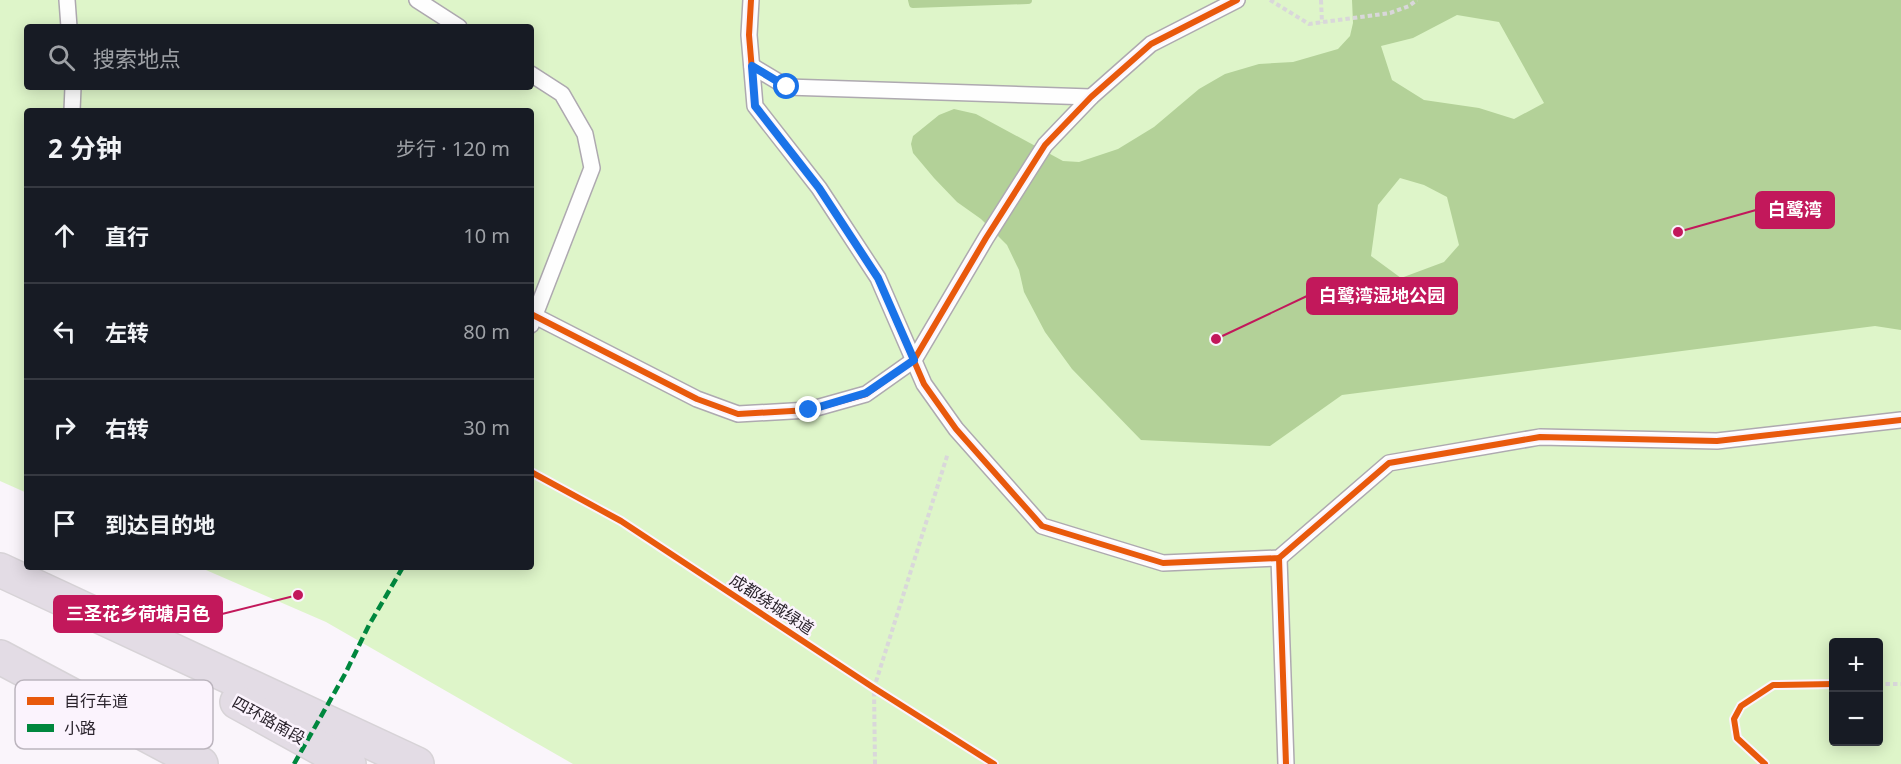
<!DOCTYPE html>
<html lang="zh">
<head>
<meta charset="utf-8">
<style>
	body { margin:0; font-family:"Noto Sans","Noto Sans SC",sans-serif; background:#242831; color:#f1f3f6 }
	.controls { position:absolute; right:18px; bottom:18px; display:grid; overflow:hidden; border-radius:6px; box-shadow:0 3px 15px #0003 }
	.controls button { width:54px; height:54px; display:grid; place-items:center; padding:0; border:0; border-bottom:2px solid #363941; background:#171b24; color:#f1f3f6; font:30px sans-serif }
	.stop { position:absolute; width:18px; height:18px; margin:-14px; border:4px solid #1a73e8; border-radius:50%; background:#fff }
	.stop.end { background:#1a73e8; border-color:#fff; box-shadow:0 2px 6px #0008 }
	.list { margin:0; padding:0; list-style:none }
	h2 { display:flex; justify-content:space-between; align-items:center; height:78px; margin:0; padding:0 24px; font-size:26px }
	h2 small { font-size:20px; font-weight:400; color:#9ea1a6 }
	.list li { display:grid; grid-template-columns:39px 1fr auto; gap:18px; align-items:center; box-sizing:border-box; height:96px; padding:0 24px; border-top:2px solid #363941 }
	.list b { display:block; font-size:22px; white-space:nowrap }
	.list em { font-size:20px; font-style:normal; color:#9ea1a6 }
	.icon { flex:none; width:33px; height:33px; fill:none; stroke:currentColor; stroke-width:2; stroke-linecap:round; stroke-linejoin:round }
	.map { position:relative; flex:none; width:1901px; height:764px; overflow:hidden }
	.search { position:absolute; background:#171b24; box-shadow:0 3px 15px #0003; left:24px; top:24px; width:510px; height:66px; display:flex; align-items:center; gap:15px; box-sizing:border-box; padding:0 21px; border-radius:6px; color:#9ea1a6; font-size:22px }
	.panel { position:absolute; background:#171b24; box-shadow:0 3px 15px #0003; left:24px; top:108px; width:510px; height:462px; border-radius:6px }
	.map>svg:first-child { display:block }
	.green { fill:#def5c9; fill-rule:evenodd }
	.water { fill:#b3d198; fill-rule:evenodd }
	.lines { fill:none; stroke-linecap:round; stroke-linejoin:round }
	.stream { stroke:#b3d198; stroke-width:8 }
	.lane-casing { stroke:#aea9b0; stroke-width:18 }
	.highway-casing { stroke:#d7d3d7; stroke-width:36 }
	.path { stroke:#d9d7da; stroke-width:4; stroke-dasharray:4.5 3; stroke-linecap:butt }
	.lane { stroke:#fefefe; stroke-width:15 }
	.highway { stroke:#e3dce5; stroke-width:33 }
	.quiet { stroke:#00873e; stroke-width:4.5; stroke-dasharray:9 4.5; stroke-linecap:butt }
	.cycleway-casing { stroke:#fbf3fd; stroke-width:10 }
	.cycleway { stroke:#e8590c; stroke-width:6 }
	.route { stroke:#1a73e8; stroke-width:8 }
	.labels { text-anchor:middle; stroke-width:5; stroke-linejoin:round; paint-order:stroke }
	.street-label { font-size:16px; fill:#2a232c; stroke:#fbf3fd }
	.key { fill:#fbf3fd; stroke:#bcb5be; stroke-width:1.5 }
	.key-label { font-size:16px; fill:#2a232c }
	.leader { fill:none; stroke:#c2185b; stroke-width:2 }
	.callout-dot { fill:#c2185b; stroke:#fbf3fd; stroke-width:2 }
	.callout { fill:#c2185b; stroke:#c2185b; stroke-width:2 }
	.callout-label { font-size:18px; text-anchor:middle; font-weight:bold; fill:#fff }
</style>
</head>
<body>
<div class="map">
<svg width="1901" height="764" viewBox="0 0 1901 764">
	<rect width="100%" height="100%" fill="#faf5fb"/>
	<path class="green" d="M0 0H1901V764H573L326 622 199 567H531V111H27V493L0 481ZM27 27H531V87H27ZM1834 642H1878V742H1834Z"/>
	<path class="water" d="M1352 0H1901V330L1875 326 1342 395 1270 446 1141 440 1072 369 1045 332 1024 292 1019 270 1007 245 981 219 957 202 934 178 913 153 911 144 913 136 939 115 954 109 976 114 1063 161 1079 162 1118 149 1154 127 1199 89 1225 74 1259 64 1293 62 1338 49 1350 36 1353 23ZM1457 15 1499 22 1544 103 1514 119 1479 108 1424 100 1392 80 1381 46 1413 38ZM1400 178 1424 185 1447 197 1459 245 1444 262 1401 278 1371 256 1378 205Z"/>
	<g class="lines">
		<polyline class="stream" points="912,0 913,4 1028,0"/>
		<g class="lane-casing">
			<g id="lane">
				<polyline points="67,0 69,27"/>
				<polyline points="417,0 459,27"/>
				<polyline points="751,0 749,35 755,106 819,188 878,278 924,384 956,429 1042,526 1163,563 1279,558 1389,463 1540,437 1717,441 1901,420"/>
				<polyline points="752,66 787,87 1091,97"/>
				<polyline points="531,74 562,94 585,134 592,168 531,325"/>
				<polyline points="72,111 73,87"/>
				<polyline points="531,314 697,399 738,414 809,410 866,394 914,360 986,238 1045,145 1091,97 1151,44 1237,0"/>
				<polyline points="1279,558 1286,764"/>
			</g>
		</g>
		<g class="highway-casing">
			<g id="highway">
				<polyline points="0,570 417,764"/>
				<polyline points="0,657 201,764"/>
				<polyline points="237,702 349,764"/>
			</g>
		</g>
		<g class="path">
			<polyline points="1270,0 1309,24 1390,13 1409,6 1417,0"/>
			<polyline points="1321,0 1322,23"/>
			<polyline points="1878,684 1901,684"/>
			<polyline points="875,764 874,688 948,453"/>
			<polyline points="1765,764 1737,738 1734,719 1741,706 1773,685 1834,684"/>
		</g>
		<use href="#lane" class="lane"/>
		<use href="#highway" class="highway"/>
		<polyline class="quiet" points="294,764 345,674 369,625 403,567"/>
		<g class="cycleway-casing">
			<g id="cycleway">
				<polyline points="751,0 749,35 755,106 819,188 878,278 924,384 956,429 1042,526 1163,563 1279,558 1389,463 1540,437 1717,441 1901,420"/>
				<polyline points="531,314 697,399 738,414 809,410 866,394 914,360 986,238 1045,145 1091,97 1151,44 1237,0"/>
				<polyline points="531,472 621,521 874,688 994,764"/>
				<polyline points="1279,558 1286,764"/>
				<polyline points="1765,764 1737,738 1734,719 1741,706 1773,685 1834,684"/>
			</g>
		</g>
		<use href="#cycleway" class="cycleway"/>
	</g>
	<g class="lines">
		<polyline class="route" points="787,87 752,66 755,106 819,188 878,278 914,360 866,393 809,410"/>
	</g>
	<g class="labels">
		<g class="street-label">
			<text transform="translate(772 604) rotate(33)" y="6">成都绕城绿道</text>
			<text transform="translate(269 720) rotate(29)" y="6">四环路南段</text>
		</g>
	</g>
	<rect x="15" y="680" width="198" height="69" rx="9" class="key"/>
	<rect x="27" y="697" width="27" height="8" fill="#e8590c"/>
	<rect x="27" y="724" width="27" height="8" fill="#00873e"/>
	<g class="key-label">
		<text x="64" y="707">自行车道</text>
		<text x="64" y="734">小路</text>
	</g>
	<path class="leader" d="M1678 232L1756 210M1216 339L1307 296M298 595L222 614"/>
	<g class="callout-dot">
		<circle cx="1678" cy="232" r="6"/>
		<circle cx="1216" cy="339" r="6"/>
		<circle cx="298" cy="595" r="6"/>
	</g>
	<g class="callout">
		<rect x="1756" y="192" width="78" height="36" rx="6"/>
		<rect x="1307" y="278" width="150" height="36" rx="6"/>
		<rect x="54" y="596" width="168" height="36" rx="6"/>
	</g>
	<g class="callout-label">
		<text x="1795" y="216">白鹭湾</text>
		<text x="1382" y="302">白鹭湾湿地公园</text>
		<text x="138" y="620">三圣花乡荷塘月色</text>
	</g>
</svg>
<div class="controls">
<button>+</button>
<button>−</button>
</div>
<div class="stop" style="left:787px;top:87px"></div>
<div class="stop end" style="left:809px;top:410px"></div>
<div class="search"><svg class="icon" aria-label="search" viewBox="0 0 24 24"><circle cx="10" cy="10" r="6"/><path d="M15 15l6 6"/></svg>搜索地点</div>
<section class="panel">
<h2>2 分钟<small>步行 · 120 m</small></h2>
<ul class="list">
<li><svg class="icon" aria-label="ahead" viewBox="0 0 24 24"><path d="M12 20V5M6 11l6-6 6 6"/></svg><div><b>直行</b></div><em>10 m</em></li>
<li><svg class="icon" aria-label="left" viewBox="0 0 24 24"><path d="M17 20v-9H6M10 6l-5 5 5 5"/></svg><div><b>左转</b></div><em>80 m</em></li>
<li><svg class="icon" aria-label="right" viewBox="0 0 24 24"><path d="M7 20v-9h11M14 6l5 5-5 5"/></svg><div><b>右转</b></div><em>30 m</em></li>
<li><svg class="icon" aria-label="arrive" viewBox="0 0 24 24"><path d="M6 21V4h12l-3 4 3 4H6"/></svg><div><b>到达目的地</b></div></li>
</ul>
</section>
</div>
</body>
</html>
